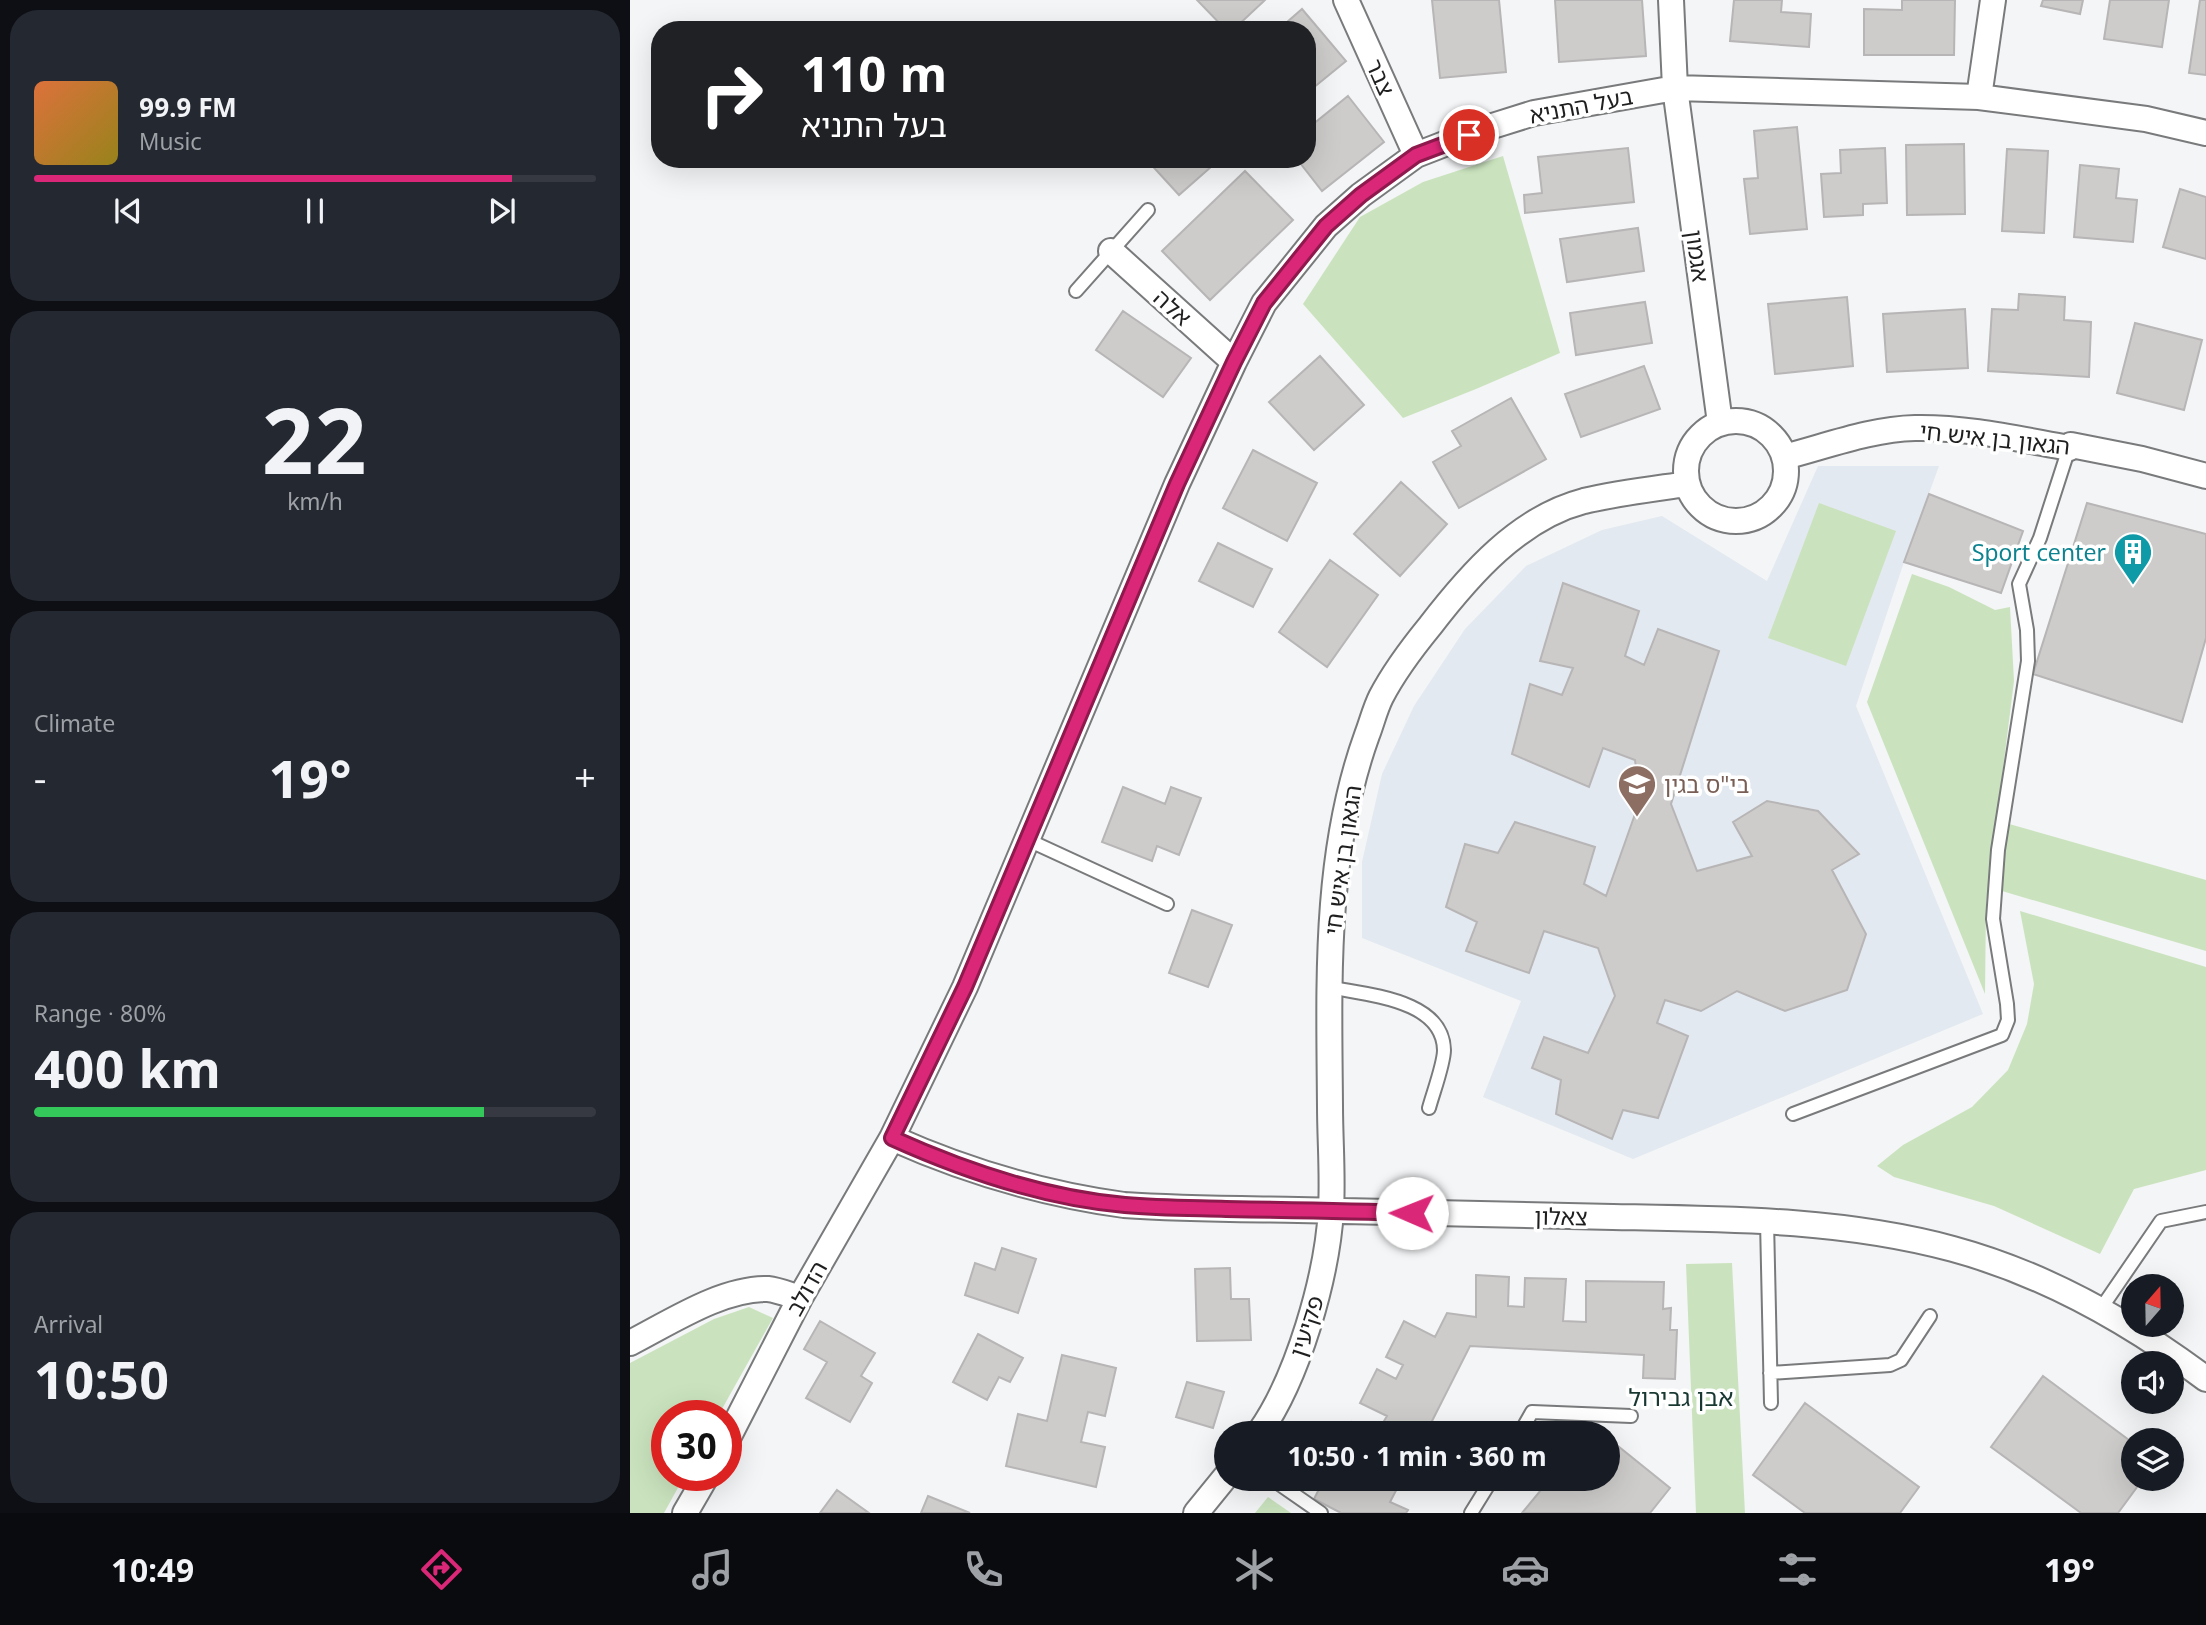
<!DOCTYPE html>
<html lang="en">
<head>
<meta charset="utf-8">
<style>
	body { margin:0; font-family:Georgia,"Noto Sans Hebrew",serif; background:#242831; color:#f1f3f6; height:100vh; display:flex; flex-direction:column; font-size:26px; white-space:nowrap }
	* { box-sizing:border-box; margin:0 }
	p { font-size:23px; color:#9ea1a6 }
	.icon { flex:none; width:38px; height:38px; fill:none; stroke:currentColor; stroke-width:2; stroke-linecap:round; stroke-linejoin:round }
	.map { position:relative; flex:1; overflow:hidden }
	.drawer { display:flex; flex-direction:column; gap:10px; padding:10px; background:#0d0f14; width:630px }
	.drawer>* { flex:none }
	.guide { position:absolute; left:21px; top:21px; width:665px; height:147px; border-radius:28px; box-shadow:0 7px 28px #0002; background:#202124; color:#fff; overflow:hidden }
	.needle { width:46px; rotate:20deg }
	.buttons { position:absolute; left:1491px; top:1274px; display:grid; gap:14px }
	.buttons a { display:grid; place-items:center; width:63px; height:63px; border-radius:50%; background:#171b24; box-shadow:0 7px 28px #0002; font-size:35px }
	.speed { position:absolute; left:21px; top:1400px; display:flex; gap:14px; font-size:35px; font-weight:700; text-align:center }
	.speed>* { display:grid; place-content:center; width:91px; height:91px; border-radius:50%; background:#171b24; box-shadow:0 7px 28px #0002; line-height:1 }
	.speed .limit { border:10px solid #d22; background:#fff; color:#111 }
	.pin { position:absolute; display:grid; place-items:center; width:60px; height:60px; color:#fff; margin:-30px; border:4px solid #fff; border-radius:50%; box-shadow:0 2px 7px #0007 }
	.me { position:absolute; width:77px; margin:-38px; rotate:271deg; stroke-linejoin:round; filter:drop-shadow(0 0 5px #0008) }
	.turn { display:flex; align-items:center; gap:24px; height:147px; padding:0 35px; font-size:32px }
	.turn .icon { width:91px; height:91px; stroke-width:2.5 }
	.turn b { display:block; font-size:49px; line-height:60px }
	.big { font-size:52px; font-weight:700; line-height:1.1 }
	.drawer .card { flex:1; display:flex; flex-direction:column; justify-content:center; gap:10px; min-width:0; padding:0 24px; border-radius:28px; background:#242831 }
	.drawer .dial { align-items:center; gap:0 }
	.dial b { font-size:91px; line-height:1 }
	.song { display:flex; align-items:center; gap:21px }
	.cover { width:84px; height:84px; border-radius:10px; background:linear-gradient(135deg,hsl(20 70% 55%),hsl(50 70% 35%)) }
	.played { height:7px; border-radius:4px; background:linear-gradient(90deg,#db2777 85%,#363941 85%) }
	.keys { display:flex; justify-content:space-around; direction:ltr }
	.heat { display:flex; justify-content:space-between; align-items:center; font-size:38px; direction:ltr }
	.charge { height:10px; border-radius:5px; background:linear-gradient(90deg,#34c759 80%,#363941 0) }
	.trip { position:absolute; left:584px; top:1421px; width:406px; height:70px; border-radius:35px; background:#171b24; box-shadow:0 7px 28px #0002; font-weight:700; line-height:70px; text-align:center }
	.dock { display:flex; height:112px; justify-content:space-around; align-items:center; background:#090b0e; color:#9ea1a6 }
	.dock .icon { width:49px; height:49px }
	.dock .current { color:#db2777 }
	.dock b { font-size:32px; color:#f1f3f6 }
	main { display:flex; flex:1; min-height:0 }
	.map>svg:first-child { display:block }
</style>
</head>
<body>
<main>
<section class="drawer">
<div class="card">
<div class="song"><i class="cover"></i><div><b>99.9 FM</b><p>Music</p></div></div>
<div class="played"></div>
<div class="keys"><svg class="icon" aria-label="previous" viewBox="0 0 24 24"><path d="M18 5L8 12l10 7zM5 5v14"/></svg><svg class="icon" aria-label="pause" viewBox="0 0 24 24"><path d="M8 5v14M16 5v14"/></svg><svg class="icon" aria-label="next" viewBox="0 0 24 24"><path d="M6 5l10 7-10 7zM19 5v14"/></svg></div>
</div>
<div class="card dial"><b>22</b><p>km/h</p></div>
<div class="card"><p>Climate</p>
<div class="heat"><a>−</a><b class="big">19°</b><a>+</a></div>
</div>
<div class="card"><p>Range · 80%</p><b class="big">400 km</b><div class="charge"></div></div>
<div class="card"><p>Arrival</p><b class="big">10:50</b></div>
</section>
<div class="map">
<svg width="1576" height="1513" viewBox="0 0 1576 1513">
	<rect width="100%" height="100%" fill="#f4f5f6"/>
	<path fill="#e3e9f0" d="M1188,466H1309L1274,562L1226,706L1353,1014L1003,1159L853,1097L891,1001L732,938V862L752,774L784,706L835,629L896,566L972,530L1032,516L1137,581Z"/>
	<path fill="#cae3be" d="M873,156L930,353L846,389L773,418L673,304L730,217L793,182Z
		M1189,503L1266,531L1216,666L1138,638Z
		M1282,574L1319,587L1365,610L1380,607L1384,681L1356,904L1355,994L1237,702Z
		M1372,822L1576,880V951L1372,891Z
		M1390,911L1576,967V1170L1504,1189L1470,1254L1364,1206L1264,1177L1247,1166L1273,1145L1342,1107L1378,1070L1397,1024L1404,984Z
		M1102,1263L1115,1513H1066L1056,1264Z
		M119,1307L143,1318L88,1416H37V1475H55L34,1513H0V1363L84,1319Z
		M638,1497L661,1513H625Z"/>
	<path fill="#cdcccb" stroke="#b7b5b5" stroke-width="2" d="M567,0H635L603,30H596Z
		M802,0H869L876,72L810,78Z
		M925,0H1012L1016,56L929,62Z
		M1104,0H1152L1151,12L1181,14L1179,47L1100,41Z
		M1272,0H1325L1324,55H1234V9L1272,10Z
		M1413,0H1453L1450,14L1411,6Z
		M1480,0H1539L1532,47L1474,39Z
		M1570,0H1576V75L1559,73Z
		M672,9L716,61L677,93V30H648Z
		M718,96L754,142L692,191L667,159H677V129Z
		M1167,127L1177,229L1120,234L1114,179L1128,178L1124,131Z
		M1334,144L1335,214L1277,215L1276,145Z
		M998,148L1004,202L895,213L894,195L912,193L908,157Z
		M1255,148L1257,203L1233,204V215L1194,217L1191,174L1211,173L1210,150Z
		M1377,149L1418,151L1414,233L1372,231Z
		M516,159H590L549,195Z
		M1450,165L1489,169L1486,198L1507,200L1503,242L1444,237Z
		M615,171L663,220L580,300L532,251Z
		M1550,189L1576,197V259L1533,247Z
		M1008,228L1014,271L937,282L930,239Z
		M1389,294L1435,297L1434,320L1461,322L1459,377L1358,371L1362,309L1388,310Z
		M1217,297L1223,366L1145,374L1138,304Z
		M1015,302L1022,343L946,355L940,313Z
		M1335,309L1338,368L1257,372L1253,314Z
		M493,311L561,358L533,397L466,350Z
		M1505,323L1572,340L1554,410L1487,393Z
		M690,356L734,405L684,450L639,402Z
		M1014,366L1030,409L951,437L935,394Z
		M881,398L916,459L829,508L803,462L831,446L822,431Z
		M623,450L687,483L657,541L593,508Z
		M771,482L817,524L770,576L724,534Z
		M1299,494L1393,531L1371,593L1274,562Z
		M1457,503L1576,534V638L1552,722L1403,674Z
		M588,543L642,569L623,607L569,581Z
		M700,560L748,595L697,667L649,632Z
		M933,583L1009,611L995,656L1014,665L1028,629L1089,651L1041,804L1067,871L1122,856L1103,822L1137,801L1188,811L1229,854L1202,870L1236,934L1217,990L1155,1011L1107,991L1071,1011L1035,1000L1027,1023L1058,1036L1028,1118L993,1110L982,1139L926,1114L931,1080L902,1068L914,1037L958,1053L985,996L968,948L914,931L899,973L836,951L847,922L816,907L835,844L868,853L885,822L965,847L954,884L976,896L1010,800L1005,760L973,748L959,787L882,754L900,684L932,695L943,668L910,661Z
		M493,787L535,804L541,787L571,798L549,855L527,846L522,861L472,842Z
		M562,910L602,925L578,987L539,973Z
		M372,1248L406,1259L388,1313L335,1295L345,1263L365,1270Z
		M600,1268L601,1299H619L621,1340L567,1341L565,1269Z
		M846,1275L879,1277L878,1306L894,1307L895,1278L936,1279L933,1321L956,1322V1281L1034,1282L1033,1309L1041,1308L1040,1330H1047L1045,1379L1013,1378L1014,1355L840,1346L796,1433H747L757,1416L730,1403L747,1369L766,1379L773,1365L756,1357L774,1321L805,1337L817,1313L846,1317Z
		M190,1321L245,1353L231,1376L242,1383L220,1422L176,1398L197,1362L174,1349Z
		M348,1334L393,1358L380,1382L369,1377L357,1400L323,1382Z
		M432,1355L486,1368L475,1416L458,1412L451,1442L475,1447L466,1487L376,1466L388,1414L417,1421Z
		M1413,1376L1503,1443V1479H1513L1488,1513H1451L1361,1447Z
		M557,1382L594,1392L583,1428L546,1417Z
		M1175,1403L1289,1487L1270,1513H1175L1123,1475Z
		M722,1422L745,1433H717Z
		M963,1426L972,1433H957Z
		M978,1438L1040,1488L1020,1513H892L920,1479H978Z
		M694,1479H772L760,1502L778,1510L776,1513H711L684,1499Z
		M207,1490L239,1513H190Z
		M298,1496L340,1513H291Z"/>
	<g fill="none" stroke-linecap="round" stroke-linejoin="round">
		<g stroke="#797a7b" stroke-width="16">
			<path id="lane" d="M446,291L518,210
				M398,840L537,904
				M699,987C736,995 813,999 814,1050C814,1064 803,1093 799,1108
				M1163,1114L1372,1035L1378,1020L1377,1004L1363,919L1368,850L1398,661L1397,630L1389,584L1410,538L1439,448
				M1137,1221L1141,1403
				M1470,1310L1531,1221L1576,1212
				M1140,1373L1260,1365L1271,1360L1300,1316
				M890,1433L902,1412L1001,1416
				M642,1479L691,1513
				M841,1513L862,1479"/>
		</g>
		<g stroke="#797a7b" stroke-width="28">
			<path id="street" d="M716,0L786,155
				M1041,0L1045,88L1090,423
				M1349,97L1363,0
				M481,251L604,362
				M1056 471a50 50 0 1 1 100 0a50 50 0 1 1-100 0Z
				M1154,457C1197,446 1241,429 1285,428C1337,427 1388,439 1439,448L1441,445L1512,459L1576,476
				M262,1138C336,1171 413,1194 494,1205C552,1209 610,1209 668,1210C773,1213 878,1215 983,1217C1097,1219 1212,1219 1323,1249C1415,1274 1500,1322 1576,1379
				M0,1343C41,1322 92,1288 138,1289C148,1290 160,1295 170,1298
				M629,1433C668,1378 697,1277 701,1210C703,1175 700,1140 700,1106C699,981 694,854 737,735C742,722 745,709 751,697C764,672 782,648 800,626C840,574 889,518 954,501C988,493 1023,489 1057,484
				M96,1442L170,1298L262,1138L335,987L547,484L604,362L634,303L696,226L731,195L786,155L853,129L904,113L1045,88L1349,97L1516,119L1576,133
				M55,1513L77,1475
				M566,1513L597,1475"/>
		</g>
		<use href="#lane" stroke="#fff" stroke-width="12"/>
		<use href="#street" stroke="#fff" stroke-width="24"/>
	</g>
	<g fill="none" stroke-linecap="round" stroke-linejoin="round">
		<g stroke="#8e194d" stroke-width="18">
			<path id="route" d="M782,1213C720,1211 658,1210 596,1209C563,1208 529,1208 495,1205C415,1198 335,1171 262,1138L335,987L547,484L604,362L634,303L696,226L731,195L786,155L839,135"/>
		</g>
		<use href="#route" stroke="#db2777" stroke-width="12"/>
	</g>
	<defs>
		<g id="building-pin" transform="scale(2.0125)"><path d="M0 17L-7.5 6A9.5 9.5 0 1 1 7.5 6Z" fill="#0f9aa8" stroke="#fff"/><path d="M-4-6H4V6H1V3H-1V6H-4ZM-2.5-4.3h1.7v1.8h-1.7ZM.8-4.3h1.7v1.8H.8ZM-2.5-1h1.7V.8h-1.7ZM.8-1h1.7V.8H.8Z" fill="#fff"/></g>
		<g id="school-pin" transform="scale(2.0125)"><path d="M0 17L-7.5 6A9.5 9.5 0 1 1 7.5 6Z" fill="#8d6e63" stroke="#fff"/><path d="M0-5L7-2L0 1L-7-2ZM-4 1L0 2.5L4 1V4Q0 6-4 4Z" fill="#fff"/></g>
	</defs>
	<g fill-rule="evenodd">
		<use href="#building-pin" x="1503" y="552"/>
		<use href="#school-pin" x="1007" y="784"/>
	</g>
	<g text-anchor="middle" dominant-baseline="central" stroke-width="7" stroke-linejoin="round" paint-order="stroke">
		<g font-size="23" fill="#1f1f20" stroke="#fff">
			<text transform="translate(751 77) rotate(66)">צבר</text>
			<text transform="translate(951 105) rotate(-11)">בעל התניא</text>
			<text transform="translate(1068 256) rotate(82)">אגמון</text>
			<text transform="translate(543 307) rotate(42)">אלה</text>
			<text transform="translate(1365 438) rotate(6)">הגאון בן איש חי</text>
			<text transform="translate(712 860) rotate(-82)">הגאון בן איש חי</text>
			<text transform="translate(931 1216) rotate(1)">צאלון</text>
			<text transform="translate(176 1288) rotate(-61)">הדולב</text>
			<text transform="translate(676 1326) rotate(-72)">פקיעין</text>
		</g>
		<g font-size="23" fill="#0d838f" stroke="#fff" text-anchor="end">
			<text x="1476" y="552">Sport center</text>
		</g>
		<g font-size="23" fill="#785e54" stroke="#fff" text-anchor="start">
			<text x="1034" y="784">בי"ס בגין</text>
		</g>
		<g font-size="24" fill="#183831" stroke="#fff">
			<text x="1051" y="1396">אבן גבירול</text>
		</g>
	</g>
</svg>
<div class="buttons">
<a><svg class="needle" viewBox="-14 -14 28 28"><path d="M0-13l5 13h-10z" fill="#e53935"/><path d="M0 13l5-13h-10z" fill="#9ea1a6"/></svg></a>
<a><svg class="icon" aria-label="sound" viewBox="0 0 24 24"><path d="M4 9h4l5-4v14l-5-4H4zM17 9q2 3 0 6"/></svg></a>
<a><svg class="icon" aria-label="layers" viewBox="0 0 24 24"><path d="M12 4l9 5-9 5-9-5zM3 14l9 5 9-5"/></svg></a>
</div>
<div class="speed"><div class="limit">30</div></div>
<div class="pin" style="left:839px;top:135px;background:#d93025"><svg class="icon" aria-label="arrive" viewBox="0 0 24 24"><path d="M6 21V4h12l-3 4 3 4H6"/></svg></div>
<svg class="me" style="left:782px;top:1213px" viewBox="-20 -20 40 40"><circle r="19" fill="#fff"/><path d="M0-13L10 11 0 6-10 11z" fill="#db2777"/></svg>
<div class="trip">10:50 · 1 min · 360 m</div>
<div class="guide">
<div class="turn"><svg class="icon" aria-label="right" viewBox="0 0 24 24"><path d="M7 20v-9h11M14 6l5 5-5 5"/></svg><div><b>110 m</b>בעל התניא</div></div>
</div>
</div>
</main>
<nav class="dock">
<b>10:49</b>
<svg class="icon current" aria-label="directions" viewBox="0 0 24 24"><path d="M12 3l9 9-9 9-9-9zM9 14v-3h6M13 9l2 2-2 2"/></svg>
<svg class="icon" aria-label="music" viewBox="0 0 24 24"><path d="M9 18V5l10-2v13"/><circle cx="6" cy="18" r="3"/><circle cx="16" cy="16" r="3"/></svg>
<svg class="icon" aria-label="phone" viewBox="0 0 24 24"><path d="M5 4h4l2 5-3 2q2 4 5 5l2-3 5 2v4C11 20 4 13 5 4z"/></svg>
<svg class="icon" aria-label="climate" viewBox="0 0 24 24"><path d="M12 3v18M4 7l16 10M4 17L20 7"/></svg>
<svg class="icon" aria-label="car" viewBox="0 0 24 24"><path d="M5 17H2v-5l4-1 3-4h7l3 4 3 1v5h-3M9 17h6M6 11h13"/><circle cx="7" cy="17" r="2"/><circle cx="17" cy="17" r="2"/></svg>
<svg class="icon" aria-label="filters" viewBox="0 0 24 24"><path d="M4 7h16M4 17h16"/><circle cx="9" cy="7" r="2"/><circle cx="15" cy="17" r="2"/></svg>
<b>19°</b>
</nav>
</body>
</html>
